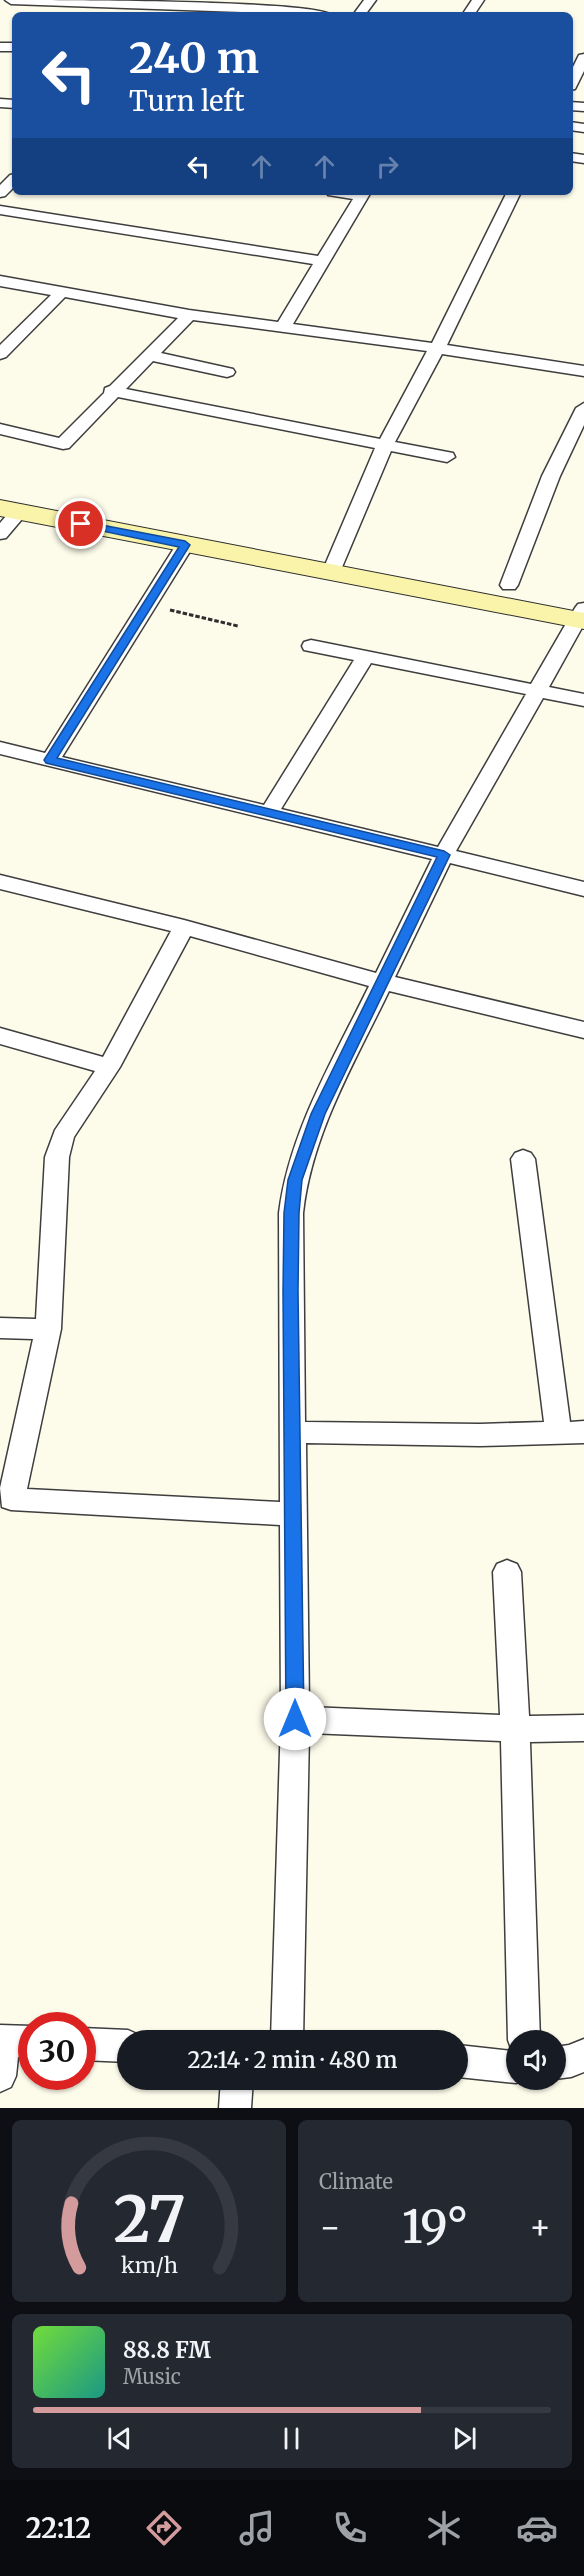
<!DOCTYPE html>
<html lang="en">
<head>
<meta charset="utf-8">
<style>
	body { margin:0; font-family:Merriweather,serif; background:#242831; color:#f1f3f6; height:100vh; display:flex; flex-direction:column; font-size:22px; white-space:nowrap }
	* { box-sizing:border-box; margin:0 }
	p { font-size:20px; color:#9ea1a6 }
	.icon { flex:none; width:33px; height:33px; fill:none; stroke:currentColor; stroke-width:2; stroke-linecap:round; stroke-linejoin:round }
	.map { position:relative; height:2108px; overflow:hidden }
	.details { display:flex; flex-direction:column; gap:12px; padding:12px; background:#0d0f14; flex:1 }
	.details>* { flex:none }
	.guide { position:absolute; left:12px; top:12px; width:561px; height:183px; border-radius:9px; box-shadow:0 2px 4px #0004; background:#1a4fa0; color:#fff; overflow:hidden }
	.controls { position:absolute; left:506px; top:2030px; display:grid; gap:12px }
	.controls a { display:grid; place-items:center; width:60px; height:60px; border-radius:50%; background:#171b24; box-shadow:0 2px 4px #0004; font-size:30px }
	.speed { position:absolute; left:18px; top:2012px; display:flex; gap:12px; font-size:30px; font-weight:700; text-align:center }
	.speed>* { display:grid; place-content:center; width:78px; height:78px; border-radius:50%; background:#171b24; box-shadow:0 2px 4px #0004; line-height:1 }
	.speed .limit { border:9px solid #d22; background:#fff; color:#111 }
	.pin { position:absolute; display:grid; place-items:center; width:51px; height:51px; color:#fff; margin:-26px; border:3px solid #fff; border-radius:50%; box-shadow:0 2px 6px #0007 }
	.me { position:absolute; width:66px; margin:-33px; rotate:0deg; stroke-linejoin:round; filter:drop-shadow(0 0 4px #0008) }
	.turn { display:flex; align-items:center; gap:21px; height:126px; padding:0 18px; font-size:27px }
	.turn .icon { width:78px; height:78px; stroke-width:2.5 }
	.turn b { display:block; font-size:42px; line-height:51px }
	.lanes { display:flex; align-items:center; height:57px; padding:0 18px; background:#0003; justify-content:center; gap:30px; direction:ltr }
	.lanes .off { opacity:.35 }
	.big { font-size:45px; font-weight:600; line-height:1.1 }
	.details .tile { flex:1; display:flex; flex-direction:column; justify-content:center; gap:9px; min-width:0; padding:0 21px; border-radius:9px; background:#242831 }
	.details .dial { align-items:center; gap:0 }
	.dial svg { height:156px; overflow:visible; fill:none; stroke:#363941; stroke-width:7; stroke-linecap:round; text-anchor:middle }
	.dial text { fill:#f1f3f6; stroke:none }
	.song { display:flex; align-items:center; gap:18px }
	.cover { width:72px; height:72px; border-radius:9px; background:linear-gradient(135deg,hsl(100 70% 55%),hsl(170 70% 35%)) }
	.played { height:6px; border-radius:3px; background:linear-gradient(90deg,#d39b9c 75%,#363941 75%) }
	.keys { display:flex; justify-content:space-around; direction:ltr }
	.heat { display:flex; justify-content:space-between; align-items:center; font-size:33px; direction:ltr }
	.details .tiles { flex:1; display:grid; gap:12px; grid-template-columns:1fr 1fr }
	.tile:last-child { grid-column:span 2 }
	.trip { position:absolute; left:117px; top:2030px; width:351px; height:60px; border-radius:30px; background:#171b24; box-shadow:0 2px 4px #0004; font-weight:600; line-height:60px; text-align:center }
	.menu { display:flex; height:96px; justify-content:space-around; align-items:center; background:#090b0e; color:#9ea1a6 }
	.menu .icon { width:42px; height:42px }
	.menu .selected { color:#d39b9c }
	.menu b { font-size:27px; color:#f1f3f6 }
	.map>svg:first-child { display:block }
</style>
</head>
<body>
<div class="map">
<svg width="584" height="2108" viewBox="0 0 584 2108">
	<rect width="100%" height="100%" fill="#fdfbea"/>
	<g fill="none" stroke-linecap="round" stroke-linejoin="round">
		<g stroke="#3e3e3e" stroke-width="3">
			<path id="street" d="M5,0C48,0 313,0 332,15L11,4Z
				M364,0H376L365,15H353Z
				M472,0H484L474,15H462Z
				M0,43H15V51H0Z
				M584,54V71L575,89L570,90V73L579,55Z
				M0,99L15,100V108L0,107Z
				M570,102L584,103V111L570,110Z
				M570,122L584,124V132L570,130Z
				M570,153L584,155V163L570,161Z
				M15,174V186L5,196L0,197V185L10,175Z
				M326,192H371L293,324L432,343L507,192H521L447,345L584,366V376L442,354L395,442L453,453L455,457L447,462L391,451L340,572L337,576H325L322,572L375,448L118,397L69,448L63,449L0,434V424L59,438L104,393L105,388L110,386L178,318L65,297L6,357L0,359V345L51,295L0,286V276L189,310L278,322L313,264L0,214V206L318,256L353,199L328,195ZM193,320L427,351L380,439L126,389L153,361L227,377L233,375L235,372L233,369L161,353Z
				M584,403V425L560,476L518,585L515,589H503L500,585L542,476L576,408Z
				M19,507L25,508L28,512L6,538L0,539V523L13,508Z
				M185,540L191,541L194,545L62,757L264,805L354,660L304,650L302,646L304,642L311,640L531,684L575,608L578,604L584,603V624L549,687L584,694V706L543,698L456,851L584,882V896L450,863L395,977L584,1022V1038L389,991C355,1062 312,1133 303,1213L305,1422L480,1424L544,1422L511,1159L515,1153L523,1150L531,1153L535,1159L570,1422L584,1421V1443L480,1446L306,1443L309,1707L500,1715L493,1572L497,1564L507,1560L517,1564L521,1572L529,1716L584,1715V1741L530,1742L540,2040H516V2079H526L516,2083L458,2077V2045L512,2051L508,2040L501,1741L309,1733L303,2040H271L281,1719L280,1525L11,1510L2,1507L0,1488L33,1339L0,1338V1318L36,1319L45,1157L55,1130L95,1071L0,1044V1028L103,1057L171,931L0,889V875L184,920L376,973L432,859L0,754V742L45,753L176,545L179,541ZM371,663L526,694L438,847L281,809ZM190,936L369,986C334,1058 289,1132 279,1213L280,1502L27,1489L61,1329L69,1157L74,1137L120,1067Z
				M0,2025L32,2026V2058L18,2057L16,2076L11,2087L0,2092Z
				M82,2028L128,2030L139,2035L141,2040H128V2062L82,2060Z
				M584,2039V2072L571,2077L555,2079V2047L569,2045Z
				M221,2079H253L251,2108H219Z"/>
		</g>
		<g stroke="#2d2d2d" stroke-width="2">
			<path id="secondary" d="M0,500L584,613V629L0,516Z"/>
		</g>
		<path stroke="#2d2d2d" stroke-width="3" stroke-dasharray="4.5 2" stroke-linecap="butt" d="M170,610L238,626"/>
		<use href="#street" fill="#fff" fill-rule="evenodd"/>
		<use href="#secondary" fill="#f9f4aa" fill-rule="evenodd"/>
	</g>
	<path fill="#1a73e8" stroke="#114b97" stroke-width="1.5" d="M81,521L185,541L190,545L57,758L444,851L450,855L325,1114L302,1180L299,1213L298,1291L304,1719L301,1724L295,1727L289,1724L286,1719L283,1291L284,1213L288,1180L311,1114L437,857L46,763L44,760L179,547L78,526V522Z"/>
</svg>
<div class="controls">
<a><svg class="icon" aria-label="sound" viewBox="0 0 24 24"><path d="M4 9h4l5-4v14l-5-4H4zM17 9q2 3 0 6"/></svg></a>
</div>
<div class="speed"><div class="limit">30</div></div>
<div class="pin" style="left:81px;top:524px;background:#d93025"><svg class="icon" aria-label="arrive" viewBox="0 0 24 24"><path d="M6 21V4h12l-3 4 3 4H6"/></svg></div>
<svg class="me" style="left:295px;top:1719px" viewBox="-20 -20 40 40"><circle r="19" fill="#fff"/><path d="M0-13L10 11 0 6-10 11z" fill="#1a73e8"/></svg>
<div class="trip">22:14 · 2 min · 480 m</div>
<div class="guide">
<div class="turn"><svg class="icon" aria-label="left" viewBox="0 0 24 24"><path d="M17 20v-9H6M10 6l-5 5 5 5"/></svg><div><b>240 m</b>Turn left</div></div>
<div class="lanes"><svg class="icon" aria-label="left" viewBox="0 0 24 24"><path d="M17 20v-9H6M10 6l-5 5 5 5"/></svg><svg class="icon off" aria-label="ahead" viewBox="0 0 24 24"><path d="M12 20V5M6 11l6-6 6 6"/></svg><svg class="icon off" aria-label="ahead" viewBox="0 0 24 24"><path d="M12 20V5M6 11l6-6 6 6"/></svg><svg class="icon off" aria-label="right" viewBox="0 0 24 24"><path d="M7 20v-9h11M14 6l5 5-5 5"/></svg></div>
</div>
</div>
<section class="details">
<div class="tiles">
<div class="tile dial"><svg viewBox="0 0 100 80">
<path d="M14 69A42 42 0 1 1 86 69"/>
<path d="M14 69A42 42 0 0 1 10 36" stroke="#d39b9c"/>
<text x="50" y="56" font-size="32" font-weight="700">27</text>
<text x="50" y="72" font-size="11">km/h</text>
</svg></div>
<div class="tile"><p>Climate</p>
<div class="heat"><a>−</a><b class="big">19°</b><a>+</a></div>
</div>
<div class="tile">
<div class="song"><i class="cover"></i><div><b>88.8 FM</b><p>Music</p></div></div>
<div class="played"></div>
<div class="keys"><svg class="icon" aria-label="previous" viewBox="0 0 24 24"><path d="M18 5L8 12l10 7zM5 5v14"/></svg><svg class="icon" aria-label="pause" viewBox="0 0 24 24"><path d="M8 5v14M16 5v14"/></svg><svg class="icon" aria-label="next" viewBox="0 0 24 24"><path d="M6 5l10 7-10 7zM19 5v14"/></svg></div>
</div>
</div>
</section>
<nav class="menu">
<b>22:12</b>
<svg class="icon selected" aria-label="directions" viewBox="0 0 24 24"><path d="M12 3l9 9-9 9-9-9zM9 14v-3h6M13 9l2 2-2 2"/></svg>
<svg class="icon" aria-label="music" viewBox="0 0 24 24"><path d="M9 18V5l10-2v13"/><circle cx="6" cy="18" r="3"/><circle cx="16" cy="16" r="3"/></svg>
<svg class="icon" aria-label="phone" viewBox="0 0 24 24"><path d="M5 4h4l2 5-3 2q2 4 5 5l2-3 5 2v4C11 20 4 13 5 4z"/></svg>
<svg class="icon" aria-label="climate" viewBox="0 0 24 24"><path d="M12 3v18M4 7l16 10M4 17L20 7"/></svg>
<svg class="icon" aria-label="car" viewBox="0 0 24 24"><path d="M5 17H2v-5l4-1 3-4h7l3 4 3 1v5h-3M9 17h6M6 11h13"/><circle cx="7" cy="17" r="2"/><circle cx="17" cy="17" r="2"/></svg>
</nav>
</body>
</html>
